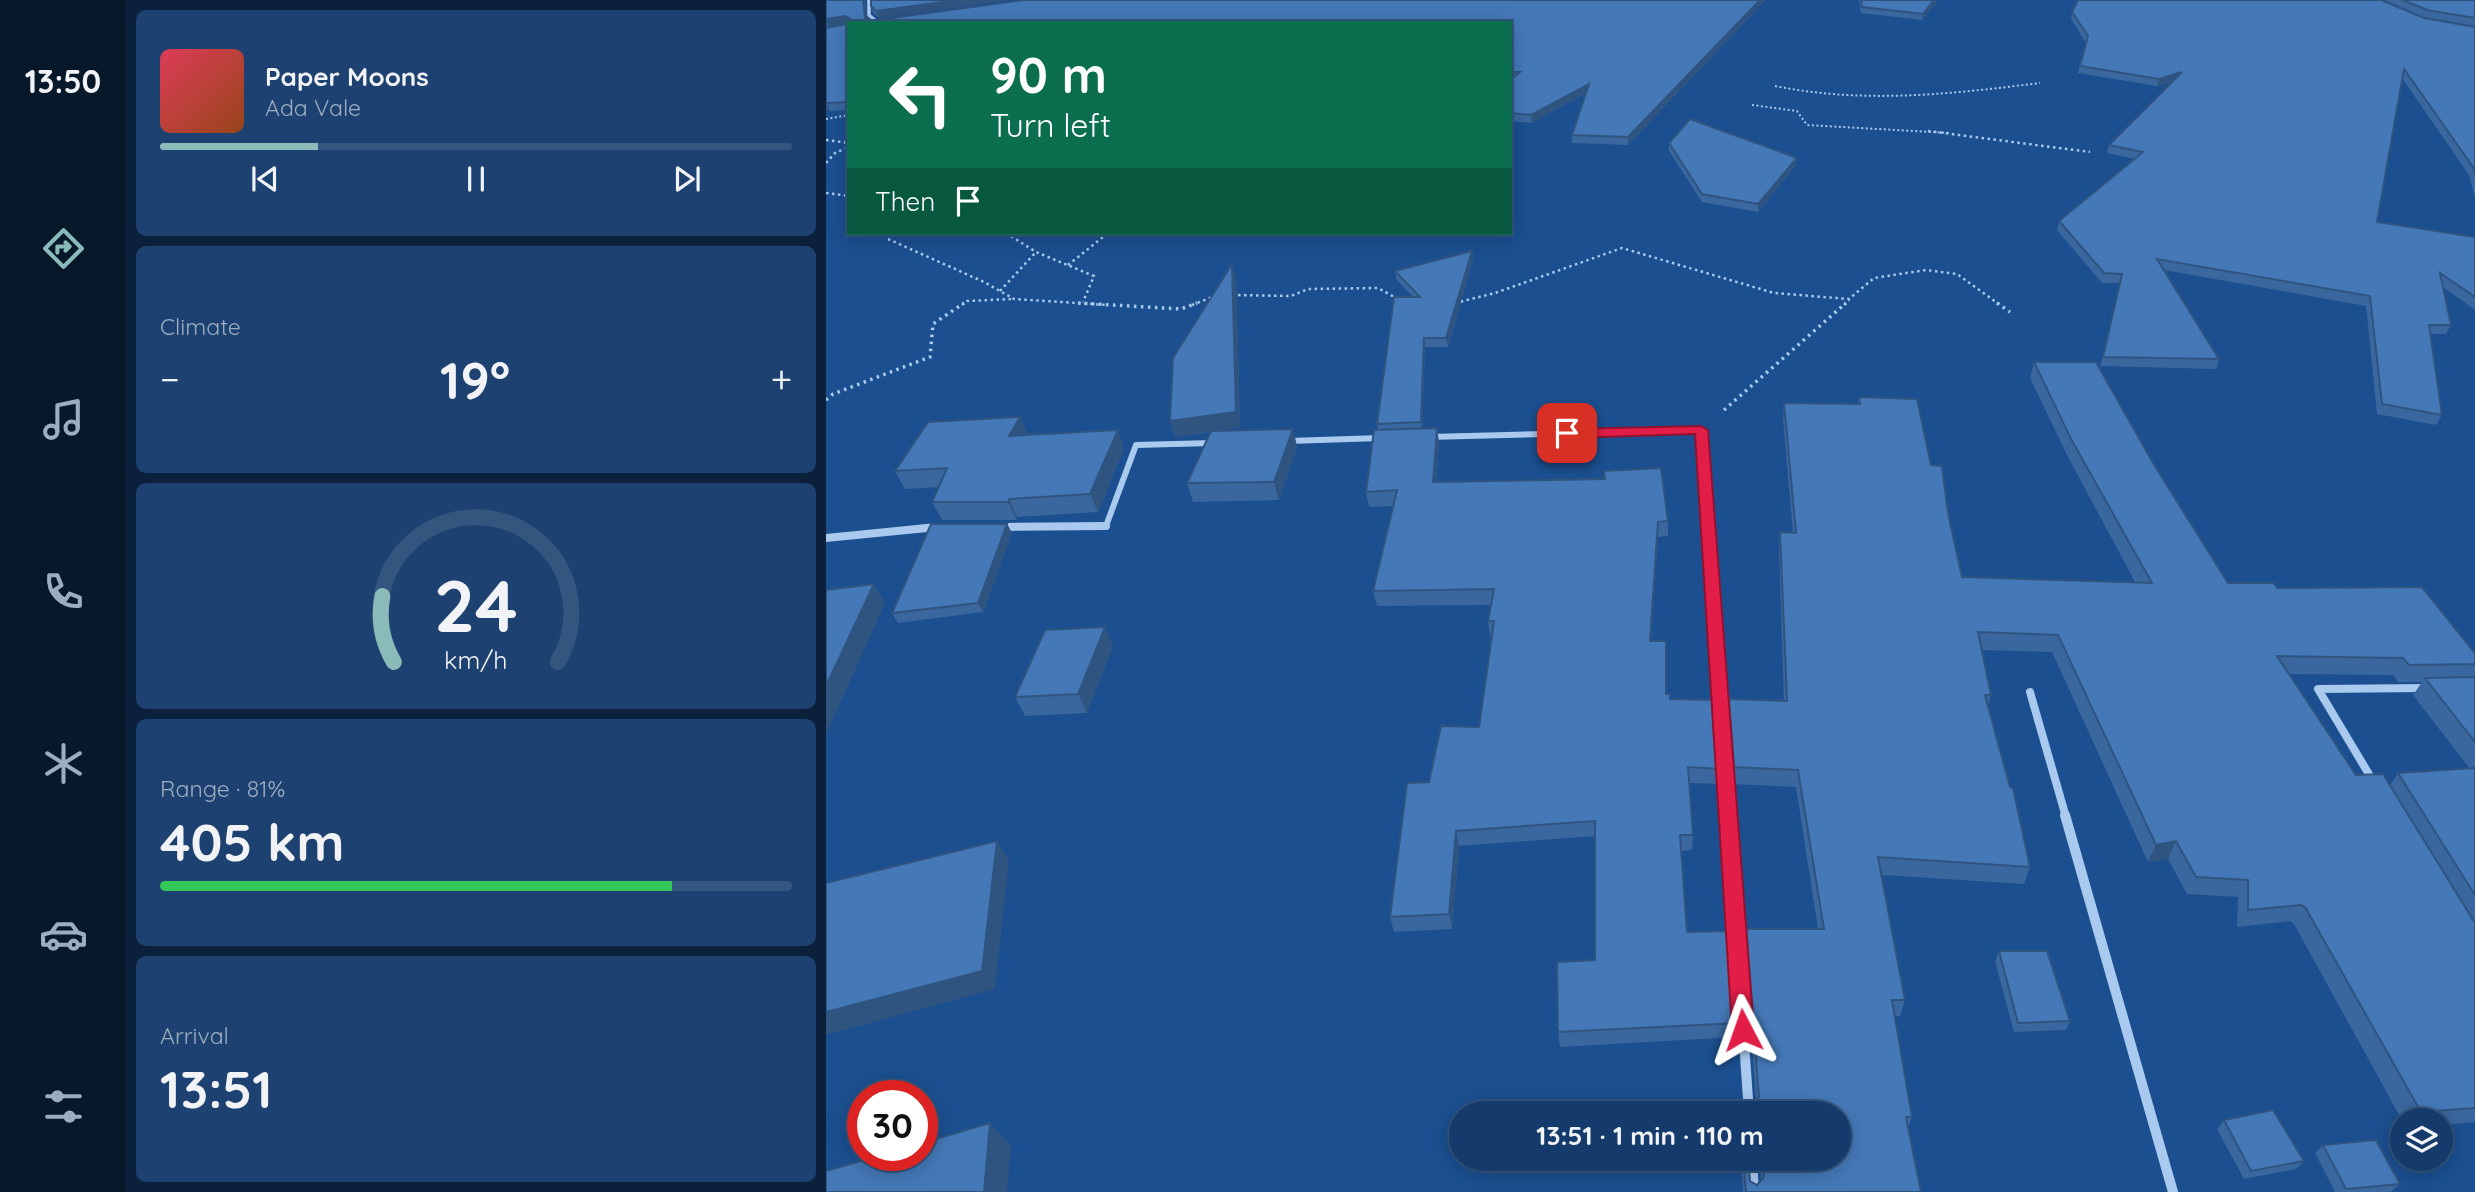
<!DOCTYPE html>
<html lang="en">
<head>
<meta charset="utf-8">
<style>
	body { margin:0; font-family:Quicksand,sans-serif; background:#1d4271; color:#f1f3f6; height:100vh; display:flex; flex-direction:column; font-size:26px; white-space:nowrap }
	* { box-sizing:border-box; margin:0 }
	p { font-size:23px; color:#9dadc1 }
	.icon { flex:none; width:38px; height:38px; fill:none; stroke:currentColor; stroke-width:2; stroke-linecap:round; stroke-linejoin:round }
	.map { position:relative; flex:1; overflow:hidden }
	.sheet { display:flex; flex-direction:column; gap:10px; padding:10px; background:#0b203b; width:700px }
	.sheet>* { flex:none }
	.guide { position:absolute; left:21px; top:21px; width:665px; height:214px; border-radius:0px; box-shadow:0 4px 18px #0003,0 0 0 2px #33557e; background:#0b6e4f; color:#fff; overflow:hidden }
	.tools { position:absolute; left:1564px; top:1108px; display:grid; gap:14px }
	.tools a { display:grid; place-items:center; width:63px; height:63px; border-radius:50%; background:#143b6b; box-shadow:0 4px 18px #0003,0 0 0 2px #33557e; font-size:35px }
	.speed { position:absolute; left:21px; top:1080px; display:flex; gap:14px; font-size:35px; font-weight:700; text-align:center }
	.speed>* { display:grid; place-content:center; width:91px; height:91px; border-radius:50%; background:#143b6b; box-shadow:0 4px 18px #0003,0 0 0 2px #33557e; line-height:1 }
	.speed .limit { border:10px solid #d22; background:#fff; color:#111 }
	.pin { position:absolute; display:grid; place-items:center; width:60px; height:60px; color:#fff; margin:-30px; border-radius:14px; box-shadow:0 4px 10px #0006 }
	.me { position:absolute; width:77px; margin:-38px; rotate:356deg; stroke-linejoin:round; filter:drop-shadow(0 0 5px #0008) }
	.turn { display:flex; align-items:center; gap:24px; height:147px; padding:0 28px; font-size:32px }
	.turn .icon { width:91px; height:91px; stroke-width:2.5 }
	.turn b { display:block; font-size:49px; line-height:60px }
	.then { display:flex; align-items:center; height:66px; padding:0 28px; background:#0003; gap:14px; font-size:26px }
	.big { font-size:52px; font-weight:800; line-height:1.1 }
	.sheet .tile { flex:1; display:flex; flex-direction:column; justify-content:center; gap:10px; min-width:0; padding:0 24px; border-radius:10px; background:#1d4271 }
	.sheet .dial { align-items:center; gap:0 }
	.dial svg { height:182px; overflow:visible; fill:none; stroke:#33557e; stroke-width:7; stroke-linecap:round; text-anchor:middle }
	.dial text { fill:#f1f3f6; stroke:none }
	.song { display:flex; align-items:center; gap:21px }
	.cover { width:84px; height:84px; border-radius:10px; background:linear-gradient(135deg,hsl(350 70% 55%),hsl(20 70% 35%)) }
	.played { height:7px; border-radius:4px; background:linear-gradient(90deg,#8bbbb9 25%,#33557e 25%) }
	.keys { display:flex; justify-content:space-around; direction:ltr }
	.heat { display:flex; justify-content:space-between; align-items:center; font-size:38px; direction:ltr }
	.charge { height:10px; border-radius:5px; background:linear-gradient(90deg,#34c759 81%,#33557e 0) }
	.trip { position:absolute; left:623px; top:1101px; width:402px; height:70px; border-radius:35px; background:#143b6b; box-shadow:0 4px 18px #0003,0 0 0 2px #33557e; font-weight:800; line-height:70px; text-align:center }
	main { display:flex; flex:1; min-height:0 }
	.dock { display:flex; flex-direction:column; width:126px; justify-content:space-around; align-items:center; background:#08182b; color:#9dadc1 }
	.dock .icon { width:49px; height:49px }
	.dock .selected { color:#8bbbb9 }
	.dock b { font-size:32px; color:#f1f3f6 }
	.map>svg:first-child { display:block }
</style>
</head>
<body>
<main>
<nav class="dock">
<b>13:50</b>
<svg class="icon selected" aria-label="directions" viewBox="0 0 24 24"><path d="M12 3l9 9-9 9-9-9zM9 14v-3h6M13 9l2 2-2 2"/></svg>
<svg class="icon" aria-label="music" viewBox="0 0 24 24"><path d="M9 18V5l10-2v13"/><circle cx="6" cy="18" r="3"/><circle cx="16" cy="16" r="3"/></svg>
<svg class="icon" aria-label="phone" viewBox="0 0 24 24"><path d="M5 4h4l2 5-3 2q2 4 5 5l2-3 5 2v4C11 20 4 13 5 4z"/></svg>
<svg class="icon" aria-label="climate" viewBox="0 0 24 24"><path d="M12 3v18M4 7l16 10M4 17L20 7"/></svg>
<svg class="icon" aria-label="car" viewBox="0 0 24 24"><path d="M5 17H2v-5l4-1 3-4h7l3 4 3 1v5h-3M9 17h6M6 11h13"/><circle cx="7" cy="17" r="2"/><circle cx="17" cy="17" r="2"/></svg>
<svg class="icon" aria-label="filters" viewBox="0 0 24 24"><path d="M4 7h16M4 17h16"/><circle cx="9" cy="7" r="2"/><circle cx="15" cy="17" r="2"/></svg>
</nav>
<section class="sheet">
<div class="tile">
<div class="song"><i class="cover"></i><div><b>Paper Moons</b><p>Ada Vale</p></div></div>
<div class="played"></div>
<div class="keys"><svg class="icon" aria-label="previous" viewBox="0 0 24 24"><path d="M18 5L8 12l10 7zM5 5v14"/></svg><svg class="icon" aria-label="pause" viewBox="0 0 24 24"><path d="M8 5v14M16 5v14"/></svg><svg class="icon" aria-label="next" viewBox="0 0 24 24"><path d="M6 5l10 7-10 7zM19 5v14"/></svg></div>
</div>
<div class="tile"><p>Climate</p>
<div class="heat"><a>−</a><b class="big">19°</b><a>+</a></div>
</div>
<div class="tile dial"><svg viewBox="0 0 100 80">
<path d="M14 69A42 42 0 1 1 86 69"/>
<path d="M14 69A42 42 0 0 1 9 40" stroke="#8bbbb9"/>
<text x="50" y="56" font-size="32" font-weight="700">24</text>
<text x="50" y="72" font-size="11">km/h</text>
</svg></div>
<div class="tile"><p>Range · 81%</p><b class="big">405 km</b><div class="charge"></div></div>
<div class="tile"><p>Arrival</p><b class="big">13:51</b></div>
</section>
<div class="map">
<svg width="1649" height="1192" viewBox="0 0 1649 1192">
	<rect width="100%" height="100%" fill="#1b4f8f"/>
	<g fill="none" stroke-linecap="round" stroke-linejoin="round">
		<path stroke="#a9c9ee" stroke-width="2" stroke-dasharray="2 2.5" stroke-linecap="butt" d="M949,86C1038,104 1125,94 1214,83
			M926,105L971,111L981,125L1123,133
			M0,119L23,115"/>
		<path stroke="#a9c9ee" stroke-width="2.5" stroke-dasharray="2.5 3.5" stroke-linecap="butt" d="M1102,131L1264,152
			M0,140L23,143
			M0,163L10,152L23,148
			M0,193L23,196
			M180,233L210,252L268,276L257,302
			M62,239L158,282L188,299L282,305
			M242,265L282,233
			M174,291L210,252
			M406,295L465,296L482,289L552,288L572,299
			M629,303L669,293L796,248L948,293L1023,299L1048,278L1100,270L1131,274L1174,305
			M136,305L141,301L187,299
			M366,305L391,295
			M1018,305L1023,300"/>
		<path stroke="#a9c9ee" stroke-width="3.5" stroke-dasharray="2.5 4.5" stroke-linecap="butt" d="M252,303L355,309L371,303
			M1171,303L1184,312
			M0,400L7,394L104,357L107,324L138,303
			M898,410L1020,303"/>
		<path stroke="#a9c9ee" stroke-width="3.5" d="M43,0V15L51,22"/>
		<path stroke="#a9c9ee" stroke-width="6" d="M602,437L875,430L882,527
			M462,441L555,438
			M106,527H111
			M175,527L280,526L310,445L387,443"/>
		<path stroke="#a9c9ee" stroke-width="8" d="M882,526L902,817
			M175,527L280,526
			M0,538L111,527
			M1204,692L1240,817
			M1547,781L1492,689L1600,688"/>
		<path stroke="#a9c9ee" stroke-width="10" d="M902,815L923,1113
			M1239,815L1347,1192
			M926,1158L928,1192"/>
	</g>
	<path fill="#3a679d" fill-rule="evenodd" d="M39,0L41,19L44,21L940,0L802,145L746,143V135L760,93L706,123L684,121V80L686,79H684V23H23V110L0,111V28L21,24L22,23L0,27Z
		M183,0L53,18L47,13L45,6Z
		M1033,0H1112L1096,20L1035,13Z
		M1559,0H1649V26L1598,17Z
		M1246,12L1598,18L1649,27V198L1643,175L1576,78L1551,222L1649,237V310L1617,287L1625,325L1620,334H1604L1616,415L1610,425L1551,414L1540,306L1338,270L1393,359L1390,369L1274,366L1294,283H1276L1231,230L1233,221L1309,159L1281,153L1283,145L1346,82L1331,86L1252,73L1260,43L1245,19Z
		M843,143L970,165L932,212L876,202L843,151Z
		M646,251L647,259L622,347H599L596,429L611,428L613,443L610,482L842,521V536L832,537L825,641L840,694L894,769L893,784L863,783L867,835L866,850L855,851L861,932L912,1023L910,1037L734,1047L732,1032L769,960V836L633,846L626,929L568,932L564,917L603,782L653,727L666,636H664L662,621L665,605L551,606L547,591L567,506L543,507L540,492L552,430L551,424L587,297L570,279L569,271Z
		M410,278L414,427L393,430L471,446L453,500L367,502L361,483L384,432L349,437L344,421Z
		M1208,362L1327,463L1402,583L1451,588L1649,653V1122L1615,1125V1120H1577V1122L1468,924L1464,921L1411,927L1412,897L1361,894L1342,859L1322,862L1226,652L1156,650L1165,695L1162,706L1204,867L1198,884L1056,875L1079,1000L1074,1016H1069L1086,1117L1082,1128L1095,1192H917L914,1158H922L924,1181L931,1185L935,1181L933,1158H1013V1113H917L919,1101L926,1105L930,1101L919,946L920,929H992L970,787L906,784L902,716L903,699L958,701L953,549L954,532L967,533L957,419L958,403L1032,404L1033,397L1105,465L1122,513L1136,577L1309,582L1241,455L1204,378ZM1463,674L1567,675L1572,682H1596L1587,695L1644,769L1572,773L1564,785L1530,775Z
		M202,435L298,448L272,512L191,517V520H116L106,502L113,487L79,489L69,471Z
		M181,524L186,533L157,612L72,623L66,613Z
		M287,646L261,713L199,716L189,697Z
		M1173,951L1244,1021L1240,1030L1188,1032L1169,961Z
		M1398,1120L1478,1161L1470,1169L1418,1179L1391,1129Z
		M1497,1145L1574,1184L1565,1192H1509L1489,1153Z"/>
	<path fill="#305480" d="M37,0H39L42,23L39,18Z
		M132,0H183L53,18L50,11Z
		M934,0H940L802,145V137Z
		M1108,0H1112L1096,20L1097,14Z
		M20,16L23,23L0,27V19Z
		M1356,72L1354,79L1331,86L1333,79Z
		M763,84V91L706,123L705,115Z
		M0,103H1L4,111H0Z
		M971,158L970,165L932,212V204Z
		M646,251L647,259L622,347L620,338Z
		M406,264L410,278L414,427L349,437L344,421Z
		M598,338L599,347L596,432L595,422Z
		M194,417L202,435L183,436Z
		M611,428L613,443L609,496L607,482Z
		M467,429L471,446L453,500L448,482Z
		M292,430L298,448L272,512L264,494Z
		M183,499L191,517V520L182,502Z
		M832,522V537L824,656V641Z
		M181,524L186,533L157,612L152,603Z
		M48,584L59,603L0,735V686Z
		M279,627L287,646L261,713L252,694Z
		M630,831L633,846L626,929L623,914Z
		M171,841L183,860L169,989L0,1035V1012Z
		M1350,841L1342,859L1322,862L1330,845Z
		M164,1123L185,1146L181,1192H158Z"/>
	<path fill="#4478b7" stroke="#305480" stroke-width="2" d="M0,0H37L39,18L44,21L198,0H934L802,137L746,135L763,84L705,115L684,113V80L694,72H684V23H23V102L0,103V28L21,24L24,19L20,16L0,19Z
		M45,0H132L50,11L45,6Z
		M1035,0H1108L1097,14L1036,7Z
		M1252,0H1555L1598,18L1649,27V175L1647,167L1578,69L1551,222L1649,237V297L1614,273L1625,325H1603L1616,415L1556,404L1544,296L1331,259L1393,359L1277,357L1296,274L1278,273L1233,221L1317,152L1283,145L1356,72L1333,79L1254,66L1262,36L1246,12Z
		M1577,0H1649V18L1601,10Z
		M864,119L971,158L932,204L876,194L843,143Z
		M646,251L620,338H598L595,422L551,424L568,297H594L569,271Z
		M406,264L410,412L344,421L347,358Z
		M1208,362H1270L1327,463L1402,583H1448L1451,588L1596,587L1649,653V664L1583,665L1577,658L1451,656L1530,775L1557,774L1649,923V1108L1595,1112L1479,907L1475,905L1422,910V880L1370,877L1350,841L1330,845L1232,635L1152,632L1165,695H1159L1184,787L1187,788L1204,867L1052,857L1079,1000H1066L1086,1117H1080L1095,1192H920L917,1158H922L924,1181L931,1185L938,1177L936,1158H1013V1113H919V1101L926,1105L933,1097L920,929H998L972,770L908,767L903,699L961,701L954,532L970,533L958,403L1034,404L1033,397L1091,399L1105,465L1116,466L1122,513L1136,577L1326,583L1245,439Z
		M194,417L183,436L292,430L264,494L183,499L182,502H106L121,468L69,471L102,422Z
		M611,428L607,482L779,479L778,471L835,468L842,521L832,522L824,641H840V694H844V699L889,700L894,769L862,767L867,835H854L861,932L905,931L912,1023L732,1032L731,962L769,960V821L630,831L623,914L564,917L581,783L603,782L615,726L653,727L668,621H662L668,589L547,591L571,490L540,492L548,430Z
		M467,429L448,482L361,483L385,431Z
		M105,524H181L152,603L66,613Z
		M48,584L0,686V590Z
		M279,627L252,694L189,697L219,630Z
		M1649,677V742L1599,678Z
		M1649,768V895L1572,773Z
		M171,841L156,971L0,1012V883Z
		M1173,951H1221L1244,1021L1192,1023Z
		M1447,1110L1478,1161L1425,1171L1398,1120Z
		M164,1123L158,1192H0V1171L55,1155H96V1143Z
		M1550,1140L1574,1184L1520,1189L1497,1145Z"/>
	<path fill="#e11d48" stroke="#92132f" stroke-width="2" d="M875,426L882,430L928,1030L925,1038L917,1041L909,1038L906,1030L869,434L741,438L734,433L741,429Z"/>
</svg>
<div class="tools">
<a><svg class="icon" aria-label="layers" viewBox="0 0 24 24"><path d="M12 4l9 5-9 5-9-5zM3 14l9 5 9-5"/></svg></a>
</div>
<div class="speed"><div class="limit">30</div></div>
<div class="pin" style="left:741px;top:433px;background:#d93025"><svg class="icon" aria-label="arrive" viewBox="0 0 24 24"><path d="M6 21V4h12l-3 4 3 4H6"/></svg></div>
<svg class="me" style="left:917px;top:1030px" viewBox="-20 -20 40 40"><path d="M0-17L14 15 0 8-14 15z" fill="#e11d48" stroke="#fff" stroke-width="4"/></svg>
<div class="trip">13:51 · 1 min · 110 m</div>
<div class="guide">
<div class="turn"><svg class="icon" aria-label="left" viewBox="0 0 24 24"><path d="M17 20v-9H6M10 6l-5 5 5 5"/></svg><div><b>90 m</b>Turn left</div></div>
<div class="then">Then<svg class="icon" aria-label="arrive" viewBox="0 0 24 24"><path d="M6 21V4h12l-3 4 3 4H6"/></svg></div>
</div>
</div>
</main>
</body>
</html>
